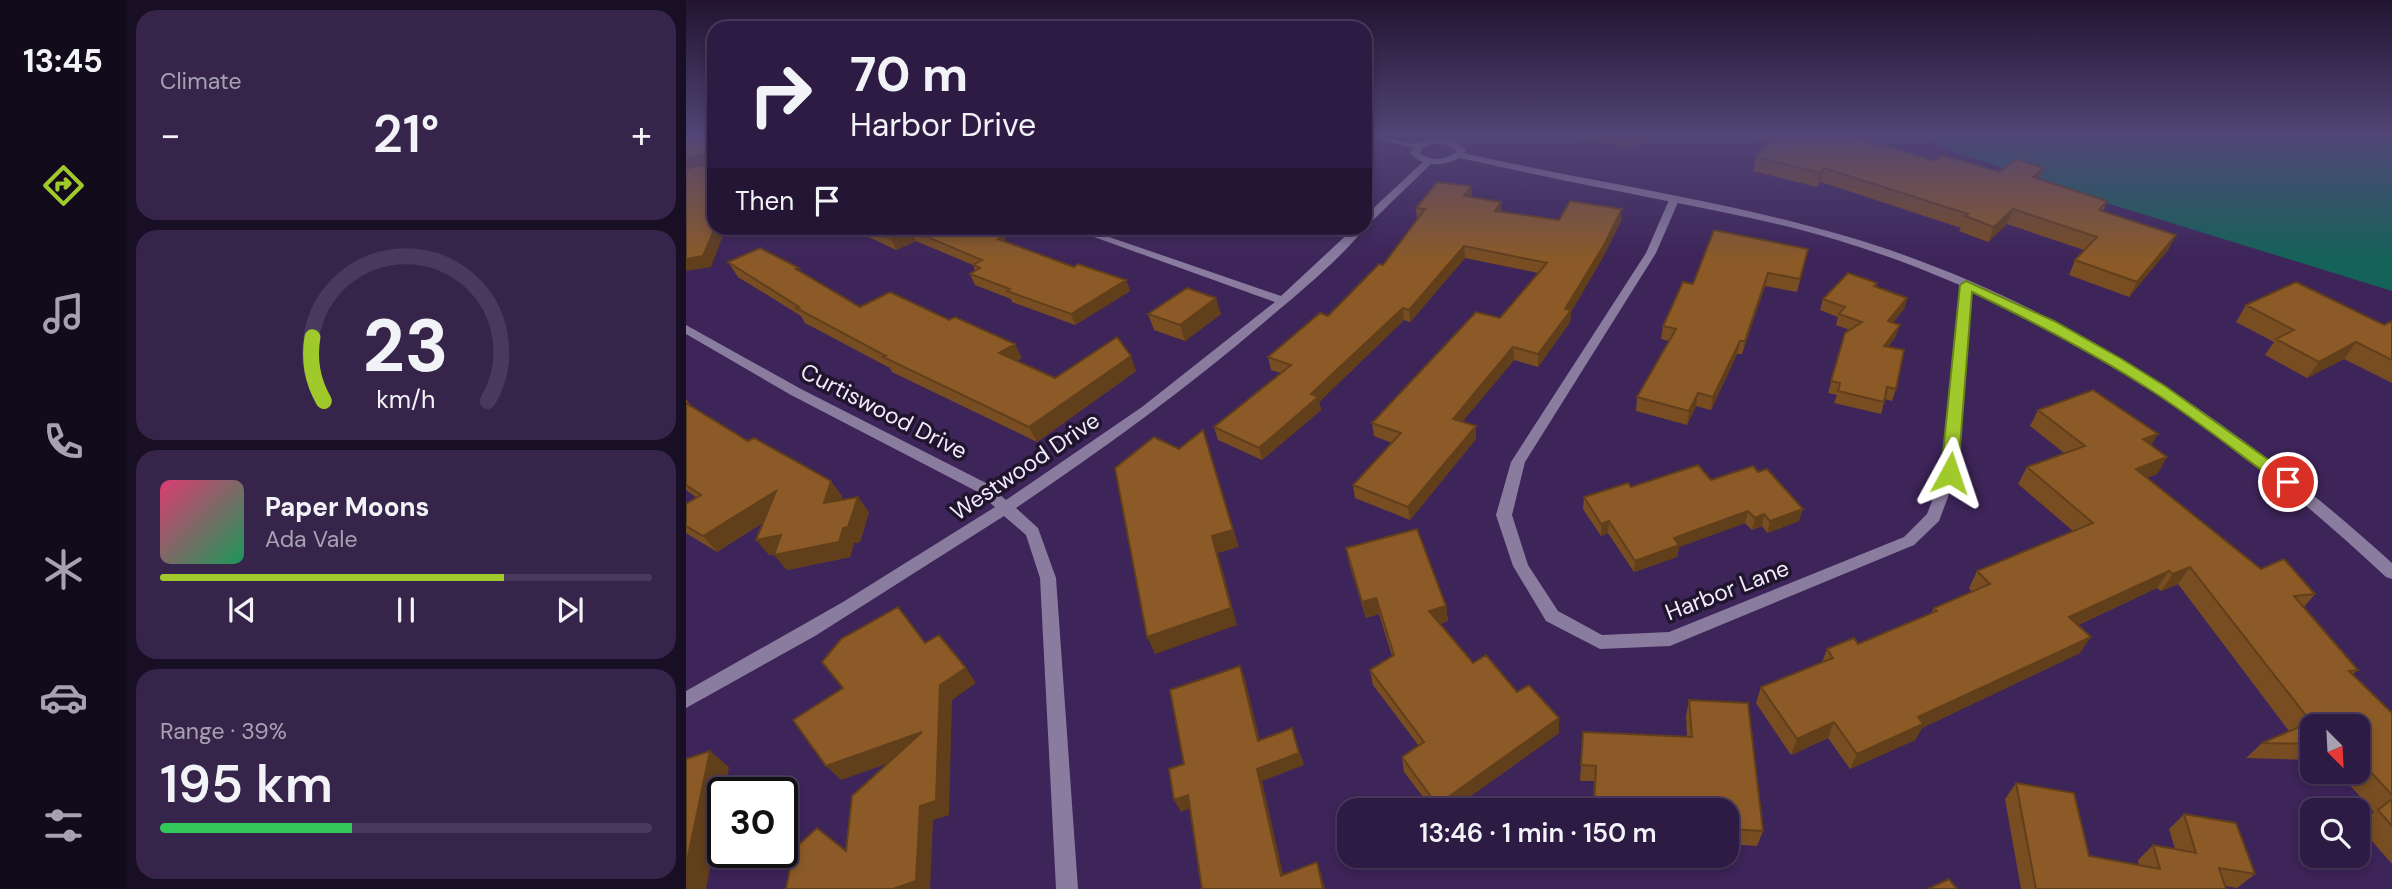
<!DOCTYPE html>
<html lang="en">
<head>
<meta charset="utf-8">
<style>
	body { margin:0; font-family:"DM Sans",sans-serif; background:#36244a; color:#f1f3f6; height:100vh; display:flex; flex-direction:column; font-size:26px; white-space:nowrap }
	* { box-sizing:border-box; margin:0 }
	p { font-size:23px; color:#a7a1b2 }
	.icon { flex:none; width:38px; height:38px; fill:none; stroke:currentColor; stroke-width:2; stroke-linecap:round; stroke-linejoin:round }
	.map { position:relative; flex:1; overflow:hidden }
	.drawer { display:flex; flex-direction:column; gap:10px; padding:10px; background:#190f25; width:560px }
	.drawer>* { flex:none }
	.top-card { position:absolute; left:21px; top:21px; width:665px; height:214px; border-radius:21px; box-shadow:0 4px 10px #0003,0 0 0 2px #49395c; background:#2e1b43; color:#f1f3f6; overflow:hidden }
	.needle { width:46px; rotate:156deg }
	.tools { position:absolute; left:1614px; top:714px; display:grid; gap:14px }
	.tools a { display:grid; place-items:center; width:70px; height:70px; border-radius:14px; background:#2e1b43; box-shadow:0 4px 10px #0003,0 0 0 2px #49395c; font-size:35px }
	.speed { position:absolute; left:21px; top:777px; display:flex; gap:14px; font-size:35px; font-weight:700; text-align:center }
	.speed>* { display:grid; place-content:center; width:91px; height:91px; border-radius:50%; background:#2e1b43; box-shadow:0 4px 10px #0003,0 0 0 2px #49395c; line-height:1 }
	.speed .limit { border:4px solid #111; border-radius:10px; background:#fff; color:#111 }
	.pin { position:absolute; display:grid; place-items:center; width:60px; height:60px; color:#fff; margin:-30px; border:4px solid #fff; border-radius:50%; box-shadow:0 2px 7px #0007 }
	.me { position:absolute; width:77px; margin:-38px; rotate:5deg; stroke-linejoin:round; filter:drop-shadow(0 0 5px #0008) }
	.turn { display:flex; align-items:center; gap:24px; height:147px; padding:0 28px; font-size:32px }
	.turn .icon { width:91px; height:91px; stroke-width:2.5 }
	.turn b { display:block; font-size:49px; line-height:60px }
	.then { display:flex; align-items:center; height:66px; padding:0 28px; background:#0003; gap:14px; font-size:26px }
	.big { font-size:52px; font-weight:600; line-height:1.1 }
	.drawer .card { flex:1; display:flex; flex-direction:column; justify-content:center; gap:10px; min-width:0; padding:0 24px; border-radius:21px; background:#36244a }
	.drawer .dial { align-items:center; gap:0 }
	.dial svg { height:182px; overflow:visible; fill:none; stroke:#49395c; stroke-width:7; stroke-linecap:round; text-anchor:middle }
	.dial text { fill:#f1f3f6; stroke:none }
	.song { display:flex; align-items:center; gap:21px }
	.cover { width:84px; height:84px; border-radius:10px; background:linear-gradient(135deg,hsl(340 70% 55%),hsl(150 70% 35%)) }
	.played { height:7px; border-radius:4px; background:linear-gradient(90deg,#a0c92b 70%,#49395c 70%) }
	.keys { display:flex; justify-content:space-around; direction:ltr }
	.heat { display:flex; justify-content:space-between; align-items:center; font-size:38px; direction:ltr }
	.charge { height:10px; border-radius:5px; background:linear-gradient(90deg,#34c759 39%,#49395c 0) }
	.trip { position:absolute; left:651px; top:798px; width:402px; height:70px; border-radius:21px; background:#2e1b43; box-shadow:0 4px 10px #0003,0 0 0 2px #49395c; font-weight:600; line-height:70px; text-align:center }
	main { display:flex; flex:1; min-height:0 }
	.tab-bar { display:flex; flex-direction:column; width:126px; justify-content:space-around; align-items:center; background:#120b1b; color:#a7a1b2 }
	.tab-bar .icon { width:49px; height:49px }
	.tab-bar .current { color:#a0c92b }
	.tab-bar b { font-size:32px; color:#f1f3f6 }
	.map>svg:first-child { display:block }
</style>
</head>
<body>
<main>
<nav class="tab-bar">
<b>13:45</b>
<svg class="icon current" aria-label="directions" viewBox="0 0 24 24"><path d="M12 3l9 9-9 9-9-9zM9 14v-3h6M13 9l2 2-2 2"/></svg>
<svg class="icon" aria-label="music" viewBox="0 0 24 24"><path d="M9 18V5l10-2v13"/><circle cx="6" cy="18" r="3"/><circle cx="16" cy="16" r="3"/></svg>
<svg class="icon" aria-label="phone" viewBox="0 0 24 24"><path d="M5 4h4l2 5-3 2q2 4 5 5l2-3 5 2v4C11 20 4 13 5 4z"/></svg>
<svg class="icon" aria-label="climate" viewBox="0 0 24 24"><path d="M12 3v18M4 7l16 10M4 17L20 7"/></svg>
<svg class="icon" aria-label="car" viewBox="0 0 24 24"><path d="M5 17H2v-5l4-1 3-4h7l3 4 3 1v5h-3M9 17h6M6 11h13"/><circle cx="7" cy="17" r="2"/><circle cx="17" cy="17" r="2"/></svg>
<svg class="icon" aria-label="filters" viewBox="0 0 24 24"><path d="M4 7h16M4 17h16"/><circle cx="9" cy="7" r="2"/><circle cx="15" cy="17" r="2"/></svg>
</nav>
<section class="drawer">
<div class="card"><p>Climate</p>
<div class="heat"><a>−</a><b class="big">21°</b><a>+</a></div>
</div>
<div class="card dial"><svg viewBox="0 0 100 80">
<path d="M14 69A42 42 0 1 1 86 69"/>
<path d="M14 69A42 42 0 0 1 9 41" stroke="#a0c92b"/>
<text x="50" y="56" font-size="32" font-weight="700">23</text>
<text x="50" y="72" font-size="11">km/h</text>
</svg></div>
<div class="card">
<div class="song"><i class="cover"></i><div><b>Paper Moons</b><p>Ada Vale</p></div></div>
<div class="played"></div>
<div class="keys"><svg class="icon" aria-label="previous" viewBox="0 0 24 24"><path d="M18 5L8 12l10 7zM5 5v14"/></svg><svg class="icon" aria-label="pause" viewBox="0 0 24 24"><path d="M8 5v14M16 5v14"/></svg><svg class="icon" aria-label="next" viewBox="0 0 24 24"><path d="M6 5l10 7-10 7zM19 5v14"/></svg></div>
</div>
<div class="card"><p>Range · 39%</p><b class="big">195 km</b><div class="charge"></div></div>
</section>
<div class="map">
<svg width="1706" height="889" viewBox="0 0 1706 889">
	<rect width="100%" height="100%" fill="#3d2459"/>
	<path fill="#156259" d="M1236,135H1706V291L1385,192L1263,149Z"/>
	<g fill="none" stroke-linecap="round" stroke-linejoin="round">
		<path fill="#8a7c9f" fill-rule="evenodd" d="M740,159L748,161L683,224L679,225V216Z
			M988,197L993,200L970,253L839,462L826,515L842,565L872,611L916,635L983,632L1218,537L1241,514L1257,473L1274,284L1280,281L1286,284L1271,473L1253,521L1228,545L984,646L914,649L860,621L827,566L810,515L825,462L960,253L983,200Z
			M383,228H397L595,296L668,228H679C651,262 615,291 582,319C502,388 417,449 330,508L352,528L370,578L392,889H370L354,578L340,535L318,516L129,636L0,708V691L157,602L309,507L290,491L105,395L0,334V325L115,389L300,483L320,500L456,407L589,302Z"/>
		<path fill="#8a7c9f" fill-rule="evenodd" d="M681,135C699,135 715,143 729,144C732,144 737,141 740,140C755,136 769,138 780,150L778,153C904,182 1033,199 1156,235C1364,295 1547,419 1706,563V579L1700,577C1542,429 1361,303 1151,240C1092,222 1031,211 971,199C905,186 840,173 774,158C757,166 738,168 724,153L727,148ZM745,144H759L770,150L769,153C757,160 745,162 734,153L736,149Z"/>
	</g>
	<path fill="#784d22" d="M883,135H962L947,148Z
		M1057,135H1179L1176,140L1249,161L1313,172L1358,168L1353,179L1421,201L1417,211L1490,235L1482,250L1443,297L1383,275L1389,260L1398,250L1321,224L1302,242L1273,231L1275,228L1135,182L1131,187L1067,171L1070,157L1084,142Z
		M785,186L786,197L816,212L873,220L935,221L917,257L885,312L884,322L852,367L828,360L776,422L790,439L724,520L669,498L667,485L706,443L688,436L686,423L814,318L852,273L779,258L724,322L718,320L633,402L635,410L576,460L532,440L528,427L595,373L585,370L582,357L642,316L697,265L731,220L730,208Z
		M164,228H298L321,242L388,267L440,280L444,291L389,325L326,302L325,299L289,285L284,274L289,271L287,265L230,241L210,250Z
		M514,228H534L527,232Z
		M1122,249L1111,292L1079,286L1056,354H1051L1025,410L1010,406L1001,425L950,411L951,397L983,341L975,339L977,326L1007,284Z
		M42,262L116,273L174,307L336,358L331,361L369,378L450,371L351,442L206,372L204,368L119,323L115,316L52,277Z
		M1191,283L1190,287L1221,298L1218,309L1207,322L1210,336L1202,347L1210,389L1206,401L1199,399L1195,414L1148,403L1151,395L1142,393L1159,333L1164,330L1150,325L1152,317L1134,310L1137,299Z
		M1560,305L1698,325L1706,321V383L1658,359L1621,378L1579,355L1588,342L1550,322Z
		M462,314H535L499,341L468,330Z
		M0,399L6,407L156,496L155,500L183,512L174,542L168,543L164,557L101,570L88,554L83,555L78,522L31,552L0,533V504L11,498L0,490Z
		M1352,410L1465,445L1481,457L1471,474L1460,478L1575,569L1629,594L1618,607L1672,670L1667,674L1706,713V864L1672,825L1688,812L1652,772H1671V726H1626V760L1560,758L1576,743L1603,731L1492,584L1475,591L1471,588L1392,625L1394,653L1236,728L1229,740L1164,769L1142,738L1105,755L1070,703L1075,687L1136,662L1141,649L1172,644L1245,613L1248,608L1286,592L1283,588L1291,571L1387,531L1332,484L1341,467L1378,453L1344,426Z
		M1025,480L1113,521L1081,533L1076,526L1066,530L1059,523L993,547L991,557L948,572L922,533L915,536L897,509L898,497L945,487Z
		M660,548L760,606L762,621L754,624L787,663L831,692L873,733L765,810H747L718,772L716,757L733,746L687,685L684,670L706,656L693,614L680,618L663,563Z
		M1003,700L1077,831L1071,846L1041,844V810H907L908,781H894L897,732L1001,737L1000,716Z
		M1330,783L1403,856L1453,866L1452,860L1467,845L1489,849L1483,829L1498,814L1569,874L1551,888L1539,886L1540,889H1335L1319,799Z"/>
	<path fill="#613f1b" d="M948,135H962L947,148Z
		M1172,135H1179L1167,152L1170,138Z
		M21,153L27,163L0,170V158Z
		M682,163L683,173L679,176V165Z
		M1138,168L1135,182L1131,187L1134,173Z
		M1358,168L1352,182L1347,177Z
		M785,186L786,198L778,196Z
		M815,202L816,213L809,211Z
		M936,209L935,221L917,257L885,312L884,322L852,367V354Z
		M1327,209L1321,224L1302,242L1308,227Z
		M29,228H40L25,267L0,271V259Z
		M526,228H534L527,232Z
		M225,230L230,241L210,250L205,239Z
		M1490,235L1482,250L1443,297L1451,282Z
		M318,236L323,247L312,239Z
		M778,246L779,258L724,322L723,310Z
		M1082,273L1079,286L1056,354L1059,341Z
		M440,280L444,291L389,325L385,314Z
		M530,298L535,314L499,341L494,325Z
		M1221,298L1218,309L1199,332L1202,321Z
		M717,308L718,320L633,402L635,410L576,460L573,448L625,394Z
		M1214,325L1210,336L1194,358L1198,346Z
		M1054,341L1051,354L1025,410L1027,397Z
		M1670,342L1658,359L1621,378L1633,362Z
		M329,344L336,358L320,368L313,353Z
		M827,347L828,360L768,432L767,419Z
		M445,356L450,371L351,442L343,427Z
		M1012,393L1010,406L1001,425L1003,411Z
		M790,426V439L724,520L722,507Z
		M1472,434L1462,451L1457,439Z
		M522,447L553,547L532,553L551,625L469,654L461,637L526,536Z
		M1481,457L1471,474L1439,486L1450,469Z
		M145,481L156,496L149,518L138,503Z
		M90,491L102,506L31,552L17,536Z
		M172,497L183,512L174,542L168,543L164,557L101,570L88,555L157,528Z
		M1117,509L1113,521L1081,533L1084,521Z
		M1062,511L1059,523L993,547L991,557L948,572L949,561L988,538Z
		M1078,514L1076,526L1066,530L1069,518Z
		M923,521L922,533L915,536V524Z
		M95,535L108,550L83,555L70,540Z
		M1504,567L1492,584L1475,591L1487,574Z
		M1483,571L1471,588L1373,633L1383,617Z
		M690,598L693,614L680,618L676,602Z
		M760,606L762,621L745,626L743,611Z
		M1405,637L1394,653L1236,728L1229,740L1164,769L1171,754L1232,717Z
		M554,666L559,679L577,753L572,741Z
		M280,668L290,683L266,700L263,815L247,820L244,889H207L234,806L254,685Z
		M873,718V733L765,810H751V805Z
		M1148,722L1142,738L1105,755L1111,739Z
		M606,728L618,765L576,781L600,887L595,876L571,769Z
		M236,732L249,747L155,780L140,766Z
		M24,751L43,767L38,793H37V800L20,889H0V866Z
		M502,795L508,807L495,812L488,800Z
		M631,862L635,873L639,889H637Z"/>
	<path fill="#8b5a27" stroke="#613f1b" stroke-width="2" d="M0,135H28V181L24,191L28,190L29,228L17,256L0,259V169L23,163L24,156L21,153L0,158Z
		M1090,135H1172L1170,138L1249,161L1256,155L1313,172L1330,159L1358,168L1347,177L1421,201L1413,210L1490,235L1451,282L1389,260L1411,237L1327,209L1308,227L1279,216L1282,214L1138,168L1134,173L1070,157Z
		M751,182L785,186L778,196L815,202L809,211L873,220L884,201L936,209L918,245L879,309L885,310L852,354L827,347L767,419L790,426L722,507L667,485L715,433L686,423L790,312L814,318L861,263L778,246L723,310L717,308L625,394L632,397L573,448L528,427L605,365L582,357L634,313L642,316L693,264L697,265L739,209L730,208Z
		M180,228H298L318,236L312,239L388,267L392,264L440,280L385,314L321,291L324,289L284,274L294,268L287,265L296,260L225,230L205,239Z
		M1028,230L1122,249L1114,279L1082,273L1059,341H1054L1027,397L1012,393L1003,411L951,397L990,329L977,326L997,282L1007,284Z
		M74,248L113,268L110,269L174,307L204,292L263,320L269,317L329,344L313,353L369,378L431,337L445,356L343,427L197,357L200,356L110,308L113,307L42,262Z
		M1162,273L1191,283L1188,286L1221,298L1202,321L1214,325L1198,346L1218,350L1210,389L1201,387L1198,402L1152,391L1154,383L1145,381L1159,333L1176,322L1153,314L1159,307L1137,299Z
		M1610,282L1698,325L1706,321V360L1670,342L1633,362L1590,339L1608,330L1560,305Z
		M501,288L530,298L494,325L462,314Z
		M1407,390L1472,434L1457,439L1481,457L1450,469L1575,569L1598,559L1629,594L1608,596L1672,670L1663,671L1706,713V795L1671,757V726H1626V744L1576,743L1625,722L1504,567L1487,574L1483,571L1383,617L1405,637L1232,717L1237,724L1171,754L1148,722L1111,739L1075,687L1147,658L1141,649L1168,638L1172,644L1251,611L1248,608L1304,584L1291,571L1407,523L1341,467L1399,446L1352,410Z
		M0,403L62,441L68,438L145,481L138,503L172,497L162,527L157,528L153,542L88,555L95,535L70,540L90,491L17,536L0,526V504L15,495L0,485Z
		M517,430L547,530L526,536L545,608L461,637L429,468L468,437L493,449Z
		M1012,465L1025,480L1067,466L1072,472L1081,469L1117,509L1084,521L1078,514L1069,518L1062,511L988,538L993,545L949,561L923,521L915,524L898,497L942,483L945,487Z
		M731,529L760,606L743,611L787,663L800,655L831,692L843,685L873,718L751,805L716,757L738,742L684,670L708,655L690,598L676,602L660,548Z
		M212,607L239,643L253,635L280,668L254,685L250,801L234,806L230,881L207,889H100L108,849L131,828L160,851L166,796L236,732L140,766L107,720L157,688L136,662L155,639Z
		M554,666L572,741L606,728L613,753L571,769L595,876L631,862L637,889H516L502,795L488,800L483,769L498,764L484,690Z
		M1003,700L1062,703L1077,831L1041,829V810H908L910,766L895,765L897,732L1006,737Z
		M24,751L0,866V759Z
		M1330,783L1388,793L1403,856L1474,869L1467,845L1510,853L1498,814L1550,823L1569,874L1533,868L1540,889H1350Z
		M1706,799V826L1692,810Z
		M1263,879L1271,889H1242Z"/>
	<linearGradient id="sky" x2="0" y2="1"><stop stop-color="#221431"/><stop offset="0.52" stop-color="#514576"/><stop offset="1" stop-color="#514576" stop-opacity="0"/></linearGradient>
	<rect width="1706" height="260" fill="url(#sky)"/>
	<path fill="#a0c92b" stroke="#68831c" stroke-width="2" d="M1280,281L1368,321L1434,358L1479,386L1608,478L1611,482L1608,486H1597C1553,454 1511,420 1466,391C1408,353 1348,322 1286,292L1272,473L1264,479L1258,477L1255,473L1274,285Z"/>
	<g text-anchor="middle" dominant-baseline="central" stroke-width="7" stroke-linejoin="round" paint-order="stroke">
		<g font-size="23" fill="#f2ebfe" stroke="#1f152c">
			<text transform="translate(198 411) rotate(27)">Curtiswood Drive</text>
			<text transform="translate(339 466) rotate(-34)">Westwood Drive</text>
			<text transform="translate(1041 590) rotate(-21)">Harbor Lane</text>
		</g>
	</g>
</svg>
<div class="tools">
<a><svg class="needle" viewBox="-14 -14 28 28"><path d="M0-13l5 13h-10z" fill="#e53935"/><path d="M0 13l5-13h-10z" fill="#a7a1b2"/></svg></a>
<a><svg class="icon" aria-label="search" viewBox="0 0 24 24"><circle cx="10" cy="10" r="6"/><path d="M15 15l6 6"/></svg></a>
</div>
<div class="speed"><div class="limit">30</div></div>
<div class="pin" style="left:1602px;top:482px;background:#d93025"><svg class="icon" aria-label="arrive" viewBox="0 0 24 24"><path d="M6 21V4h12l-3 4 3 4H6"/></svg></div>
<svg class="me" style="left:1264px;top:473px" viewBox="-20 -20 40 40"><path d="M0-17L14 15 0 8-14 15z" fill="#a0c92b" stroke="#fff" stroke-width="4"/></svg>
<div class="trip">13:46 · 1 min · 150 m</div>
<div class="top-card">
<div class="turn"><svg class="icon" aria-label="right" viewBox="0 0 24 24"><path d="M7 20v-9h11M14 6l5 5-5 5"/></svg><div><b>70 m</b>Harbor Drive</div></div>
<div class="then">Then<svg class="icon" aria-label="arrive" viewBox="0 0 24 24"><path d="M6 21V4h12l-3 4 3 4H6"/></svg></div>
</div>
</div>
</main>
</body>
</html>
